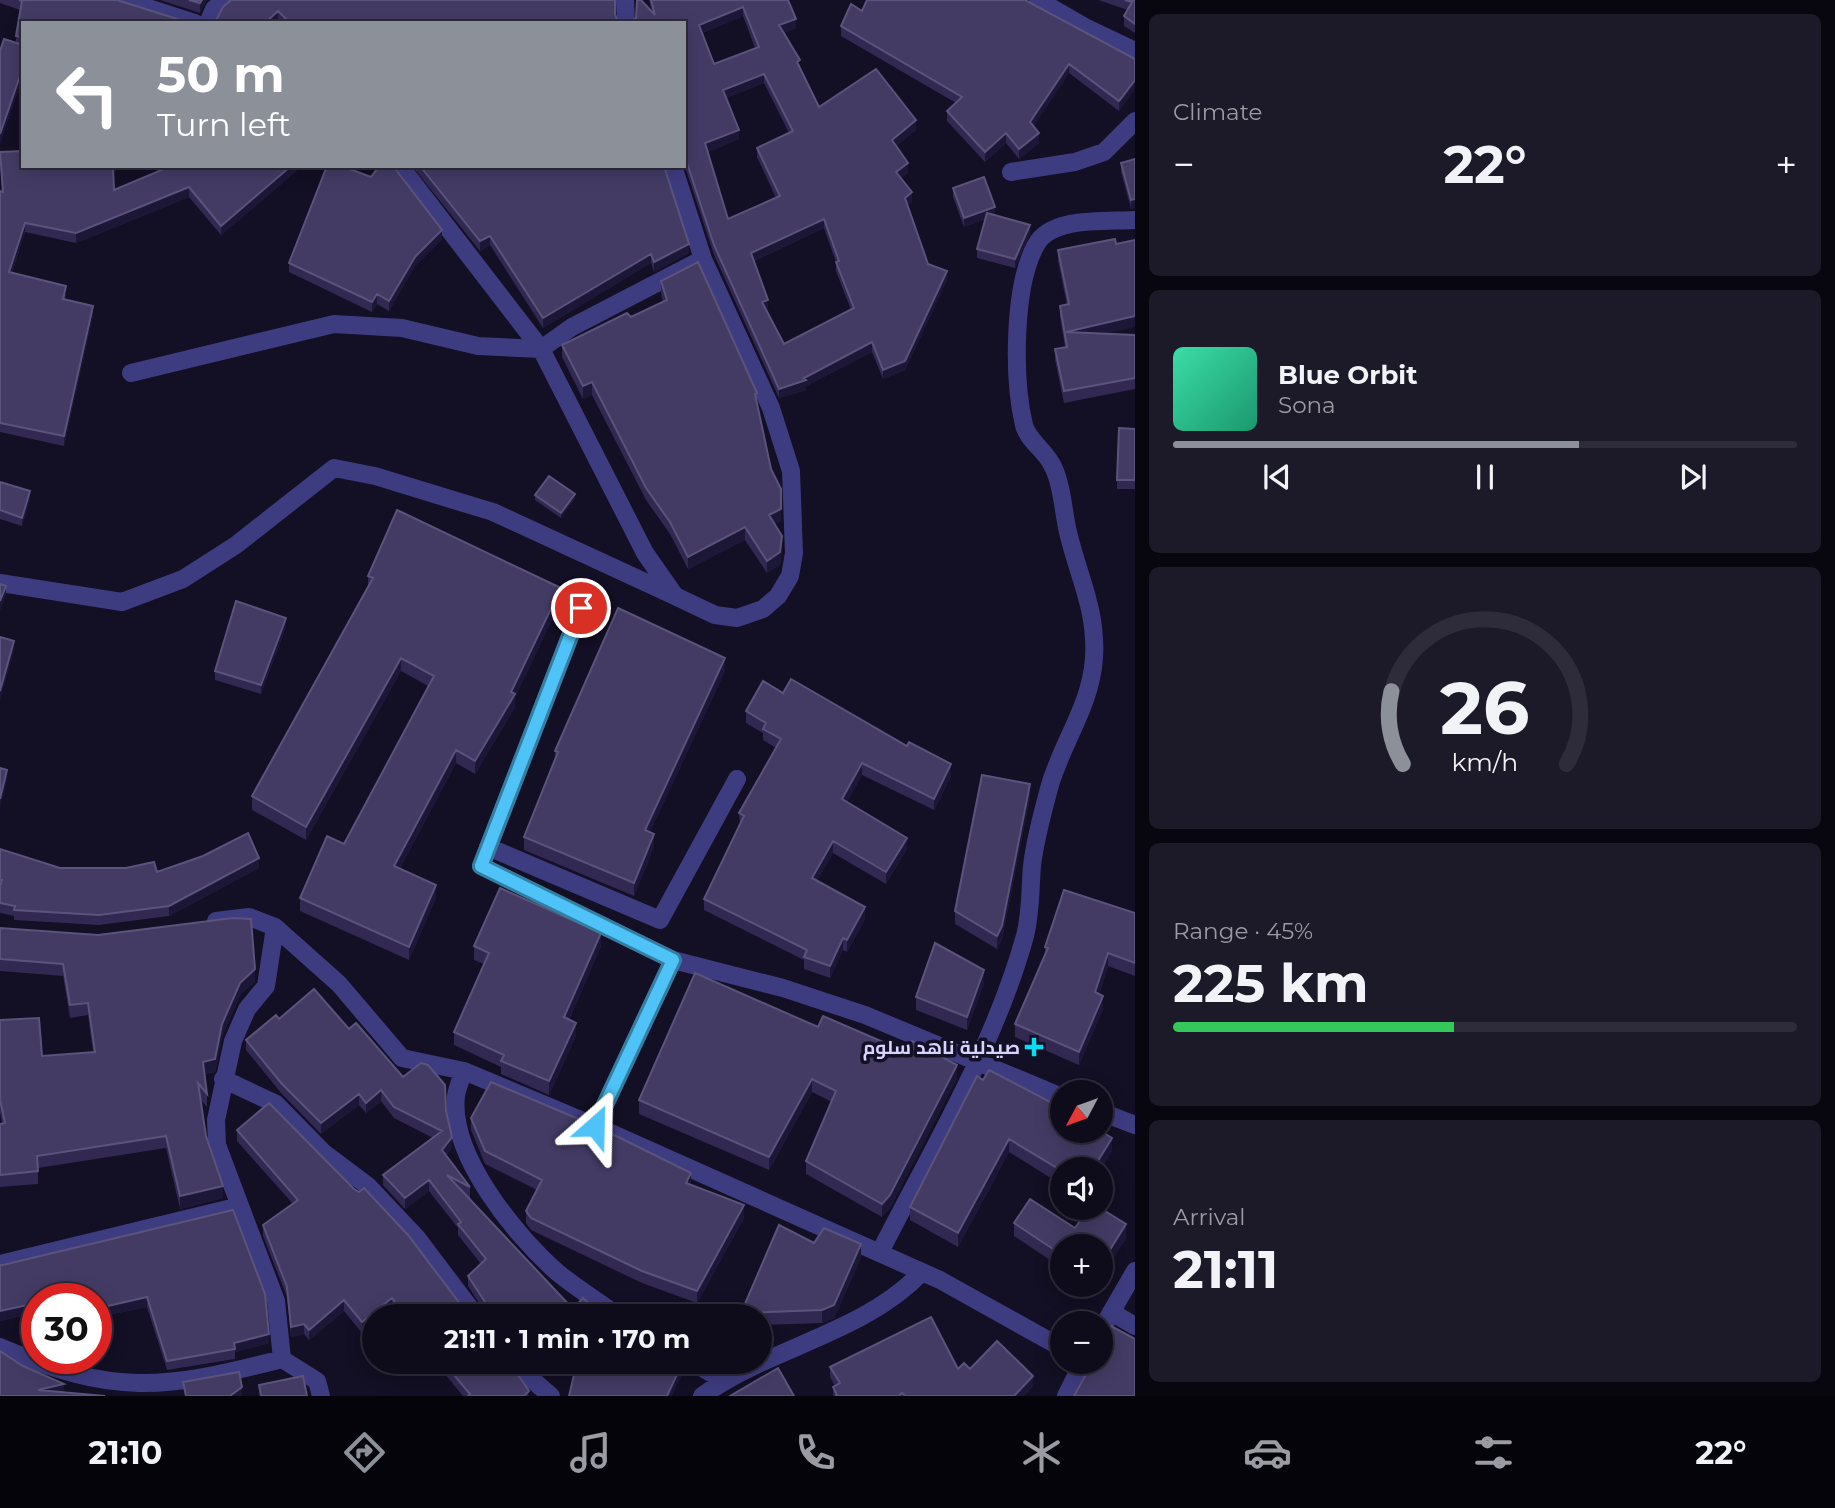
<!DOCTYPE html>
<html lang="en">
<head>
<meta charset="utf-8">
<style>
	body { margin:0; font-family:Montserrat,Cairo,sans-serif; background:#1c1928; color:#f1f3f6; height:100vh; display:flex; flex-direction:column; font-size:26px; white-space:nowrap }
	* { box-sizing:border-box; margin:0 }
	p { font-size:23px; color:#9b9ba3 }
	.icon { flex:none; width:38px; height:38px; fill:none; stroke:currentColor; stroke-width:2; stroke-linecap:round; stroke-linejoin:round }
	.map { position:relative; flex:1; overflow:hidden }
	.drawer { display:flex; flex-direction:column; gap:14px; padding:14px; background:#08060f; width:700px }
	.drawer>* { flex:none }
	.guide { position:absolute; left:21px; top:21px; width:665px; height:147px; border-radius:0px; box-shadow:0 4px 18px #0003,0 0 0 2px #2e2b3a; background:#8c9099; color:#fff; overflow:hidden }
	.needle { width:46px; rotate:229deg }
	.buttons { position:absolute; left:1050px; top:1080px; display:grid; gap:14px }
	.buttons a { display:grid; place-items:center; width:63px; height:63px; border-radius:50%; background:#0e0b1b; box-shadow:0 4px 18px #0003,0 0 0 2px #2e2b3a; font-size:35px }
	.speed { position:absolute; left:21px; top:1283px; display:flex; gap:14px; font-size:35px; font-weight:700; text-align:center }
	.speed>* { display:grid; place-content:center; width:91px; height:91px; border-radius:50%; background:#0e0b1b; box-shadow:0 4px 18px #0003,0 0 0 2px #2e2b3a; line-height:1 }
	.speed .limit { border:10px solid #d22; background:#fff; color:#111 }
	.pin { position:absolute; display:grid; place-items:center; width:60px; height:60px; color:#fff; margin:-30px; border:4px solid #fff; border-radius:50%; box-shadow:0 2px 7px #0007 }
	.me { position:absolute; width:77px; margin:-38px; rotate:25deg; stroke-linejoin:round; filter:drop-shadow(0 0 5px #0008) }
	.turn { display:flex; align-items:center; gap:24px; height:147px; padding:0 21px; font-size:32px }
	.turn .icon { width:91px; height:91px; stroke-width:2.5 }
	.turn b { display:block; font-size:49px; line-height:60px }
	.big { font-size:52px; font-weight:700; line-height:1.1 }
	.drawer .tile { flex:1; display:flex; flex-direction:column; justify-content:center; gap:10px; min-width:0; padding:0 24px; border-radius:10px; background:#1c1928 }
	.drawer .dial { align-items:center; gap:0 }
	.dial svg { height:182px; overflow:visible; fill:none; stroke:#2e2b3a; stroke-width:7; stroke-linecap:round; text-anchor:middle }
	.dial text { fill:#f1f3f6; stroke:none }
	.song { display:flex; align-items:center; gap:21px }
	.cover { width:84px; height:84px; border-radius:10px; background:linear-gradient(135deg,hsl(160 70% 55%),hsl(160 70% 35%)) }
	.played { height:7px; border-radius:4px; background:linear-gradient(90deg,#8c9099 65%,#2e2b3a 65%) }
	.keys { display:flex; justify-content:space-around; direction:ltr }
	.heat { display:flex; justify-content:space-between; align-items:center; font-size:38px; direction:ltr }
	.charge { height:10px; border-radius:5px; background:linear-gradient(90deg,#34c759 45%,#2e2b3a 0) }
	.trip { position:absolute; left:362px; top:1304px; width:410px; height:70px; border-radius:35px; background:#0e0b1b; box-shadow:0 4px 18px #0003,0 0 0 2px #2e2b3a; font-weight:700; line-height:70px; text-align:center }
	.dock { display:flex; height:112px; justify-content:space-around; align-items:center; background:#06040b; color:#9b9ba3 }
	.dock .icon { width:49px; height:49px }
	.dock .selected { color:#8c9099 }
	.dock b { font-size:32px; color:#f1f3f6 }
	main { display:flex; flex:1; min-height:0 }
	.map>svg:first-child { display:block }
</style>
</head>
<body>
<main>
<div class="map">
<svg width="1135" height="1396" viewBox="0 0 1135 1396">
	<rect width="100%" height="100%" fill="#130f24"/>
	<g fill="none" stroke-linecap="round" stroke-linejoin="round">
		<path stroke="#3e3c81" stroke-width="18" d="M123,0L195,23
			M625,0L626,23
			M1038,0L1085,27L1135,51
			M208,23L214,9L226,0
			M400,166L541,349L645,553L675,596L715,615L737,618L763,609L778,596L790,576L794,553L791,471L771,408L703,259L673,166
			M1011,172L1075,162L1104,152L1135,121
			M131,373L334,324L402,328L478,346L541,349L572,327L703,259
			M0,583L122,602L183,579L236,545L334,468L375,476L493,512L675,596
			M581,608L481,866L673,960L783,988L865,1015L1062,1097
			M488,847L660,920L737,779
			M216,921L249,917L275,927L339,984L402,1058L464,1071L595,1126L940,1280L1062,1348
			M275,927L266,986L247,1009L233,1041L216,1120L217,1145L276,1301L282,1359L317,1381L321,1396
			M464,1071C461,1079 457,1088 456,1096C449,1155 516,1236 557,1272C576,1288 598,1301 618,1316
			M223,1079L276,1104L324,1153L368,1186L417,1238L476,1316
			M1101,1112L1135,1125
			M595,1126L673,960
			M880,1252C932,1150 994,1047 1025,936C1031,912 1030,890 1032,866C1035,839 1043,811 1050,785C1063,741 1091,705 1094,658C1097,609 1078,576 1068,532C1063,511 1062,481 1051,463C1044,450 1027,439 1024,425C1013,379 1013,286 1036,245C1051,216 1107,222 1135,220
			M0,1264L240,1206
			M1111,1312L1135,1326
			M1101,1330L1135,1271
			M0,1347C114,1396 162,1390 282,1359
			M512,1362L551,1396
			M692,1362L723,1380
			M702,1396C770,1347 863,1334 922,1272
			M1066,1396L1083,1362"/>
	</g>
	<path fill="#312951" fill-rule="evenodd" d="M0,0H118L23,23V76L0,143V51L16,43V36L20,10L0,3Z
		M160,0H207L200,13Z
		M649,0H788L796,28L784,33L819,107L916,130L896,146L908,173L901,178L912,202L908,205L928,264L947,280L905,370L883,379L872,352L806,386V390L779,398L714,255L684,164V23H629L652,12ZM743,16L755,48L714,64L702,33ZM764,83L789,133L757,148V157L776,198L728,219L708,152L739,139L726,98ZM824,228L836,262V271L851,310L784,344L766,310H768L754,261Z
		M1098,0H1135V33L1124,26V16L1128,10Z
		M223,7L615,14L617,20L622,23H281L278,20L276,23H211L215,22Z
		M862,11L1135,59L1119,111L1069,73L1033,127L1039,143L1019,159L1006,143L985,162L947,121V111L956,103L841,36V26Z
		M0,152L114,190L166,169L164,166H302L221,235L189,197L76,243L25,232L12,273L66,295L65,299L93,315L64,446L0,432V191L2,192Z
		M1135,159L1131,209L1121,172V163Z
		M412,166H664L689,253L654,272L651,263L543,328L490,245L480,251Z
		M371,177L442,239L415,266L389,311L377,304L372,312L289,272V263Z
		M953,188L995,215L1030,234L1015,268L977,258V249L985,219L964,227L953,197Z
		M1058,250L1106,334L1135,335V389L1064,403L1055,360V349L1065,347L1060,317V306L1067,305L1058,261Z
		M661,281L757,406L781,521L775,524L782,548L780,565L767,573L745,540L688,569L670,534L646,500L592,395L583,399L562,357V345L631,317L663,302L661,294Z
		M1135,429V489H1117V480Z
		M0,482L30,500L22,526L0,519Z
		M535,495L575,498L561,518L535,500Z
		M368,576L561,601L515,697V707L475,774L456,763L400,868L436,898L409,960L300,911V898L344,844L428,686L401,671L306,840L252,810V796L368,588Z
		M286,627L261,694L215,680V671Z
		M725,671L650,832L654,847L634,896L524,850V837L555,758V751Z
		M783,693L951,776L934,810L862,775L847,802L907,849L886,884L833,853L817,881L865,919L847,952L843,950L830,978L804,969V960L704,910V899L740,825L739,813L776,748L763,740V733L746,723V711Z
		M1030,797L1002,939L997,949L955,924V911Z
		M0,849L60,868L157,872L259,868L169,916L99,925L14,920V916L0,913Z
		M1135,913V976L1108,966L1099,994L1103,1009L1079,1065L1015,1037V1024L1045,956V947Z
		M0,928L255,981L240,995L222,1037L215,1072L205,1074L207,1094V1107L200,1099L206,1136L223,1198L180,1209L166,1148L38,1168V1184L0,1187V1124L2,1123L0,1113V1020L42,1056L93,1052L88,1015L70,1018L63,976L0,971Z
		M474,946H601L569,1020L576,1036L549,1095L501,1074V1067L454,1045V1032L484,964L474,960Z
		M984,983L967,1030L916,1010V997Z
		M279,1019L349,1029L403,1077L446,1111L452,1147L446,1156L470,1187V1198L466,1196L573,1309L603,1316L482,1315L484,1311L468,1286V1276L481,1264L458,1235V1228L429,1191L405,1209L383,1185V1175L433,1138L394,1118L381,1101L366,1113L359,1105L321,1134L282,1094L246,1050V1040Z
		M818,1027L957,1078L890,1208L882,1217L806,1174V1161L832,1102L812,1092L769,1170L639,1114V1100Z
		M977,1076L1112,1151L1101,1169H1062V1185L1009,1152L958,1247L910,1220V1207Z
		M471,1118L691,1184L744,1218L697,1303L642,1283L531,1230L526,1223V1211L537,1190L485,1164L471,1130Z
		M237,1130L467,1313L475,1316H398L392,1308L362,1333L344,1311L309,1340L304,1334L291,1337L287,1297L263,1236V1225L293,1204L237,1141Z
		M233,1210L269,1343L235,1352V1359L167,1370L147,1307L99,1317L96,1306V1298H37V1312L0,1321V1265H3Z
		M1014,1223L1126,1238L1101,1277V1246H1062V1268L1014,1236Z
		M814,1243L861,1258L834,1318L822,1323L760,1325V1316H741V1313Z
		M435,1362H509L529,1396H463Z
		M556,1362H681L679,1365L681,1377L577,1362L567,1371Z
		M830,1367L958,1369H970L1033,1386L1024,1396H833V1387L835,1386L830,1377Z"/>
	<path fill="#1d1737" d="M202,0H207L200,13V3Z
		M743,7V16L699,34V25Z
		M278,11V20L276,23H265Z
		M796,19V28L779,35V25Z
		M1069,64V73L1030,132V122Z
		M23,67V76L0,143V134Z
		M764,74V83L723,99V90Z
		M1135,80V89L1119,111V101Z
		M916,120V130L892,150V140Z
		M739,130V139L705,153V143Z
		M1006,133V143L985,162V152Z
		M1039,133V143L1019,159V149Z
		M908,163V173L896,182V172Z
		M291,166H302L221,235V226Z
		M189,187V197L76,243V233Z
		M912,192V202L905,208V198Z
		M1135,199V208L1131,209V200Z
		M995,207V215L964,227V218Z
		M824,219V228L751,262V253Z
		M25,223V232L9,282V272Z
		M1030,225V234L1015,268V259Z
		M442,230V239L415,266L389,311V301L415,257Z
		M490,236V245L480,251V241Z
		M689,244V253L654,272V262Z
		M651,254V263L543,328V318Z
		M947,271V280L905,370L883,379V370Z
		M377,294V304L372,312V302Z
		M768,300V310L762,312V302Z
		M93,306V315L64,446V436Z
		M1135,316V327L1066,343V332Z
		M872,342V352L806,386V390L779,398V389L804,378Z
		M592,382V395L583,399V386Z
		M30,491V500L22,526V518Z
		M575,494V498L561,518V513Z
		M781,509V521L769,528V515Z
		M745,527V540L688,569V557Z
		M782,536V548L780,565L767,573V561Z
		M6,586V595L0,611V601Z
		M561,588V601L515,697V707L475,774V761L511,692Z
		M286,618V627L261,694V685Z
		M14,641V651L0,701V691Z
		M401,658V671L306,840V827Z
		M725,658V671L645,843V830Z
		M456,750V763L394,879V866Z
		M862,763V775L842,811V799Z
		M951,764V776L934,810V799Z
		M7,770V780L0,809V799Z
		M1030,784V797L1002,939L997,949V936Z
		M654,834V847L634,896V883Z
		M907,838V849L886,884V872Z
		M833,841V853L812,890V878Z
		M259,858V868L169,916V906Z
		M436,885V898L409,960V947Z
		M865,907V919L847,952V940Z
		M601,933V946L564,1031V1017Z
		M843,938V950L830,978V966Z
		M1108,953V966L1095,1005V992Z
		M255,969V981L240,995L222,1037L215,1072L203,1074V1062L240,983Z
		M984,970V983L967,1030V1017Z
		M1103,996V1009L1079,1065V1052Z
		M576,1023V1036L549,1095V1081Z
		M957,1065V1078L890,1208L882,1217V1204Z
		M812,1079V1092L769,1170V1157Z
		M381,1090V1101L366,1113V1103Z
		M359,1094V1105L321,1134V1123Z
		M452,1137V1147L442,1161V1150Z
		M1112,1138V1151L1101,1169H1093Z
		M1009,1139V1152L958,1247V1233Z
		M691,1173V1186L686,1183Z
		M429,1180V1191L405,1209V1198Z
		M223,1186V1198L180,1209V1196Z
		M744,1205V1218L697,1303V1291Z
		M1126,1224V1238L1101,1277V1264Z
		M861,1244V1258L834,1318L822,1323V1310Z
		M147,1297V1307L99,1317V1308Z
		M392,1298V1308L382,1316H374V1322L362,1333V1322Z
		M344,1300V1311L309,1340V1330Z
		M37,1303V1312L0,1321V1311Z
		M304,1324V1334L291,1337V1327Z
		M269,1334V1343L235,1352L234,1343Z
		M567,1362H578L567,1371Z
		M681,1366V1377L672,1396H667Z
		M1033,1376V1386L1024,1396H1014Z
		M64,1384V1396L38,1390Z
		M242,1387V1396H230Z"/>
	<path fill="#433b64" stroke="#5a537c" stroke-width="2" fill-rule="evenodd" d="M19,0H118L120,1L190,23H23V37L16,36L22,1Z
		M189,0H202L200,3Z
		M231,0H615V14L617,20L622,23H290L278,11L265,23H211L215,22L223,7Z
		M637,0H641L655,15L651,0H788L796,19L779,25L800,60L797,62L819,107L876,69L916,120L892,140L908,163L896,172L912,192L905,198L928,264L947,271L905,361L883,370L872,342L804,378L806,380L779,389L714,245L684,154V23H629L636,18ZM743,7L759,47L714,64L699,25ZM764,74L793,131L757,148L780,196L728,219L705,143L739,130L723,90ZM824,219L839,261L836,262L854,308L784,344L762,302L768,300L751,253Z
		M867,0H1025L1135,59V80L1119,101L1069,64L1030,122L1039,133L1019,149L1006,133L985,152L947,111L962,97L841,26L851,4L862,11Z
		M1125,0H1135V24L1124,16L1132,2Z
		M4,39L23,45V67L0,134V51Z
		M23,151V166H113L114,190L171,166H291L221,226L189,187L76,233L25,223L9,272L66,286L63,299L93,306L64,436L0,423V191L3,192L0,152Z
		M1135,159V199L1131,200L1121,163Z
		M327,166H342L371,177L379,166H393L442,230L415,257L389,301L377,294L372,302L289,263Z
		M420,166H664L689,244L654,262L651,254L543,318L490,236L480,241Z
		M984,177L995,207L964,218L953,188Z
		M987,213L1030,225L1015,259L977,249Z
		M1115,239L1116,244L1135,240V316L1066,332L1135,335V378L1064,391L1055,349L1067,347L1060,306L1069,304L1058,250Z
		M698,262L757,393L755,394L771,469L781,489V509L769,515L782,536L780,552L767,561L745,527L688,557L670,522L646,488L592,382L583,386L562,345L627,313L631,317L667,300L661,281Z
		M1119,428L1135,429V480H1117Z
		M549,476L575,494L561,513L535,495Z
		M0,482L30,491L22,518L0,510Z
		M397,510L561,588L511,692L515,694L475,761L456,750L394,866L436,885L409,947L300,898L327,836L344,844L434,676L401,658L306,827L252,796L373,578L368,576Z
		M0,584L6,586L0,601Z
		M236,601L286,618L261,685L215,671Z
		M618,608L725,658L645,830L654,834L634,883L524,837L558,752L555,751Z
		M0,637L14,641L0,691Z
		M791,679L907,746L909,742L951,764L934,799L862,763L842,799L907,838L886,872L833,841L812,878L865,907L847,940L843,938L830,966L804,957L807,950L704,899L744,816L739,813L781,739L763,729L766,723L746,711L763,681L783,693Z
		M0,768L7,770L0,799Z
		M982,775L1030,784L1002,926L997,936L955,911Z
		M248,833L259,858L169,906L99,915L14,910L15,906L0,903V886L2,880H0V849L60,868H126L154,862L157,872L203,856Z
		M500,888L601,933L564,1017L576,1023L549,1081L501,1061L504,1055L454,1032L489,953L474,946Z
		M1064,890L1135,913V963L1108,953L1095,992L1103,996L1079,1052L1015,1024L1048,948L1045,947Z
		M233,918L251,919L255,969L240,983L222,1024L215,1059L203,1062L207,1094L198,1083L206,1136L223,1186L180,1196L166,1136L37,1156L38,1171L0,1175V1124L5,1123L0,1100V1020L39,1018L42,1056L95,1052L88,1003L70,1005L63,964L0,959V928L98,935Z
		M935,943L984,970L967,1017L916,997Z
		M695,973L818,1027L823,1016L906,1052L912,1041L957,1065L890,1195L882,1204L806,1161L836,1091L812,1079L769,1157L639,1100Z
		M314,989L349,1029L356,1023L403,1077L421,1063L428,1065L445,1085L446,1111L452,1137L442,1150L470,1187L447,1175L573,1309L583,1298L603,1316H479L482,1315L487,1305L468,1276L486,1259L458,1224L461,1222L429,1180L405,1198L383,1175L442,1131L394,1107L381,1090L366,1103L359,1094L321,1123L282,1084L246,1040L276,1015L279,1019Z
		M989,1070L1062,1108V1130H1099L1112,1138L1093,1169H1062V1171L1009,1139L958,1233L910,1207L977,1076L983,1080Z
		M491,1082L602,1129L691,1173L686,1183L744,1205L697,1291L642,1271L531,1218L526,1211L542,1180L485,1151L471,1118Z
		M269,1103L354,1189L359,1192L364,1188L408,1235L467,1313L475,1316H406L392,1298L362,1322L344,1300L309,1330L304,1324L291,1327L287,1287L263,1225L298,1200L237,1130Z
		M1030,1199L1075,1228L1089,1208H1100L1126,1224L1101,1264V1246H1062V1255L1014,1223Z
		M233,1210L265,1294L269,1334L234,1343L235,1349L167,1361L147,1297L99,1308L97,1296L87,1298H37V1303L0,1311V1265H3Z
		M779,1225L814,1243L824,1228L861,1244L834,1305L822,1310L741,1313Z
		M931,1317L958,1369L964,1363L970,1369L997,1341L1033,1376L1014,1396H905L902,1393L899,1396H835L837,1395L833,1387L840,1383L830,1367Z
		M1111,1326L1135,1339V1396H1074L1093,1362H1101V1346Z
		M0,1351L23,1366L64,1384L38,1390L105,1396H0Z
		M443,1362H509L529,1391L524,1396H468L470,1394Z
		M577,1362H676H675L681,1366L667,1396H569Z
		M778,1368L794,1396H730Z
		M239,1372L242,1387L230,1396H186L183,1382Z
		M303,1376L307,1396H261L259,1385Z"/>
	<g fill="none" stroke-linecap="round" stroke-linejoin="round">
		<g stroke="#337fa1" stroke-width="18">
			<path id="route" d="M581,608L481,866L673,960L595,1126"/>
		</g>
		<use href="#route" stroke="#4fc3f7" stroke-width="12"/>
	</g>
	<path fill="#07def6" stroke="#130f24" stroke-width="2.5" d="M1030.5 1036.5h7v7h7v7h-7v7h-7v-7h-7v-7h7z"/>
	<g text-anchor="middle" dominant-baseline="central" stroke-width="7" stroke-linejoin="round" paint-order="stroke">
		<g font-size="19" font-weight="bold" fill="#d8d3fe" stroke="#130f24" text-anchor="end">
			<text x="1020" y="1047">صيدلية ناهد سلوم</text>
		</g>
	</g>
</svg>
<div class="buttons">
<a><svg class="needle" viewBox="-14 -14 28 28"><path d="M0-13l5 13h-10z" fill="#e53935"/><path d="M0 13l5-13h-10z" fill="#9b9ba3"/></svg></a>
<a><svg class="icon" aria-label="sound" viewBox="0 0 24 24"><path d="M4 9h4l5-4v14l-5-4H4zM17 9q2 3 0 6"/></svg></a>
<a>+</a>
<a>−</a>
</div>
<div class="speed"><div class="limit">30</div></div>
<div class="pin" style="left:581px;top:608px;background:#d93025"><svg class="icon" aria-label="arrive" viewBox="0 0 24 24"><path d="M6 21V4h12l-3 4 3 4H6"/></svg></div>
<svg class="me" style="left:595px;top:1126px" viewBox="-20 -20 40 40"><path d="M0-17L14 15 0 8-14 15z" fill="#4fc3f7" stroke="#fff" stroke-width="4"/></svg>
<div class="trip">21:11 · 1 min · 170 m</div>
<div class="guide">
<div class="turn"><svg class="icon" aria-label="left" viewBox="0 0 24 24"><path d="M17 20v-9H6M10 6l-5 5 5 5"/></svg><div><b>50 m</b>Turn left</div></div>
</div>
</div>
<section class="drawer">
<div class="tile"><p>Climate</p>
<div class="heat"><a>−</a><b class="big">22°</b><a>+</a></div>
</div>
<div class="tile">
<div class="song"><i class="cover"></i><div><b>Blue Orbit</b><p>Sona</p></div></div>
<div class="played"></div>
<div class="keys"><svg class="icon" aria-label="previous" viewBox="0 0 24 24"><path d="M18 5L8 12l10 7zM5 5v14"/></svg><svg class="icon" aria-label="pause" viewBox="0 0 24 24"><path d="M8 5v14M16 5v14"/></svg><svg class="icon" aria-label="next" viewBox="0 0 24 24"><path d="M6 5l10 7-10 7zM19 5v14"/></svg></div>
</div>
<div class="tile dial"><svg viewBox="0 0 100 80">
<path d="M14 69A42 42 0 1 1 86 69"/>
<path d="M14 69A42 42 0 0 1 9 37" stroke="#8c9099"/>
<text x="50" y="56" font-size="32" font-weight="700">26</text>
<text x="50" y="72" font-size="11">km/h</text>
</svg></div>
<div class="tile"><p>Range · 45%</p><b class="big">225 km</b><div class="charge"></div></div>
<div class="tile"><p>Arrival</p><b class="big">21:11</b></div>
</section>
</main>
<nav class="dock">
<b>21:10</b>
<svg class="icon selected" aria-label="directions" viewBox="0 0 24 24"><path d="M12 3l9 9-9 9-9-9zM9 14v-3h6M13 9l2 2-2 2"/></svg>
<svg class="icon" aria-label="music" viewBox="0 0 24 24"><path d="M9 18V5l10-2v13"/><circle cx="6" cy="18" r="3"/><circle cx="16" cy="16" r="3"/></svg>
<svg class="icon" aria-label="phone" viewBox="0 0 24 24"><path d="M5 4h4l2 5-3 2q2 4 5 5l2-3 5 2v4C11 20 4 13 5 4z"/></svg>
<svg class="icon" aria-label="climate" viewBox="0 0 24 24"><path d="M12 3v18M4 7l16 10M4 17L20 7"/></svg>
<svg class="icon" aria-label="car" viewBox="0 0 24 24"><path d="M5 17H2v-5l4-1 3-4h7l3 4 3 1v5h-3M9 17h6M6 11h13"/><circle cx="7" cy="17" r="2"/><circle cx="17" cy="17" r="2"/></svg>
<svg class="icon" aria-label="filters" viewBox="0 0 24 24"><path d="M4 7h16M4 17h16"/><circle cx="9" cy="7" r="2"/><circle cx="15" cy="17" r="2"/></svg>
<b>22°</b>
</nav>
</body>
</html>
